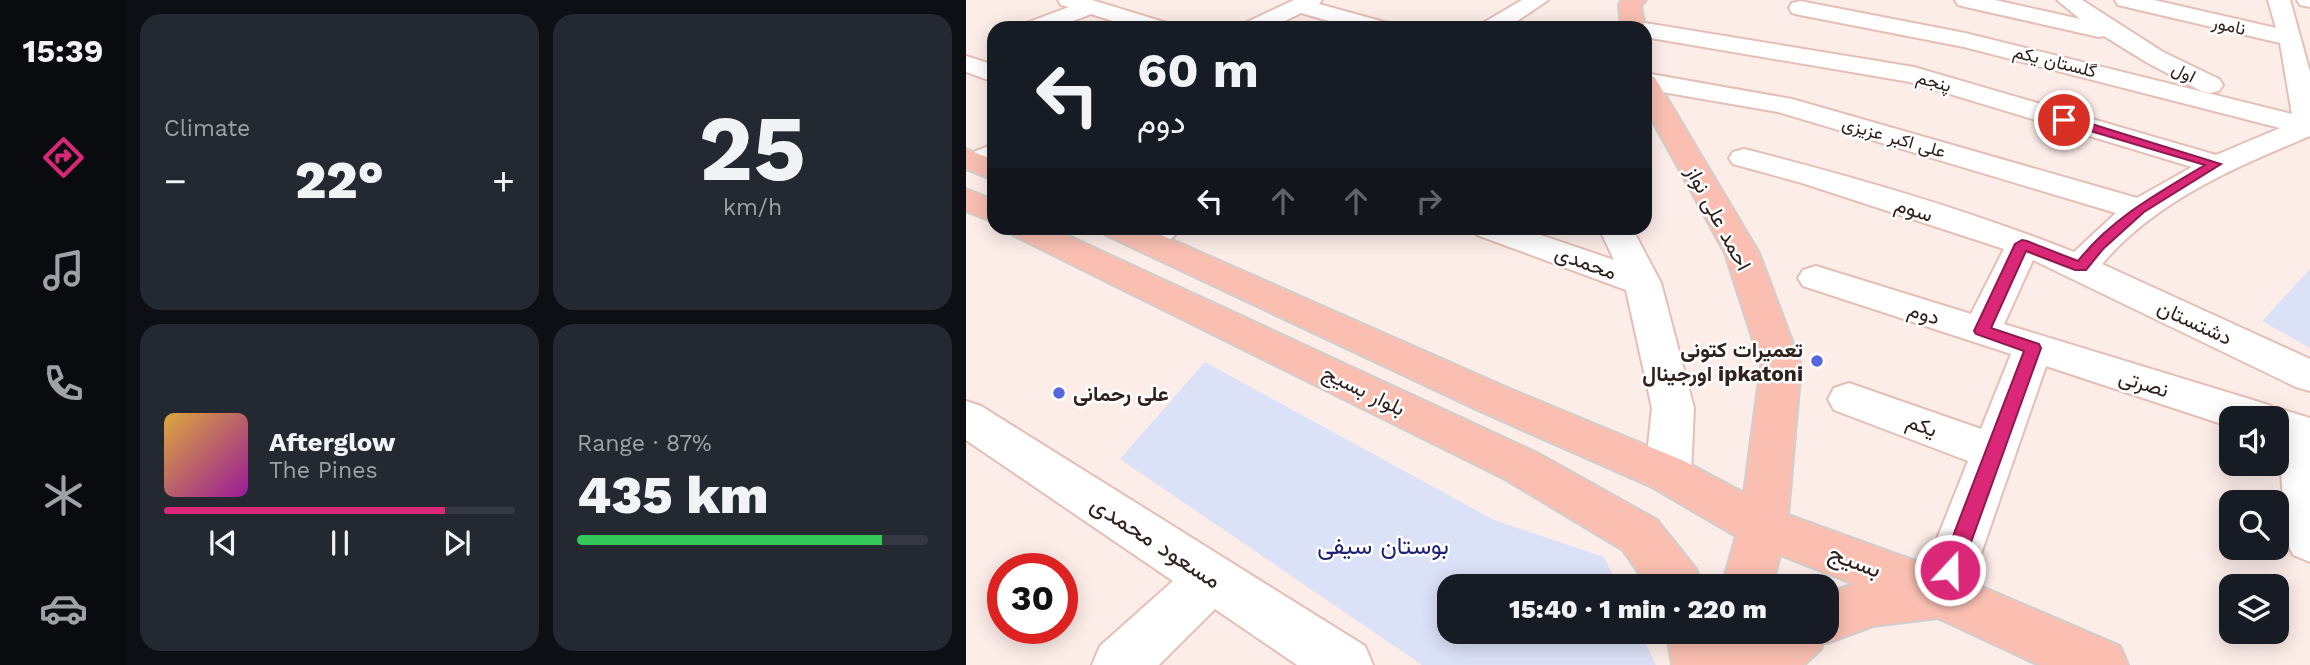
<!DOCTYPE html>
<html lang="en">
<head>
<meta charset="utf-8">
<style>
	body { margin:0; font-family:"Work Sans",Vazirmatn,sans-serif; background:#242831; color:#f1f3f6; height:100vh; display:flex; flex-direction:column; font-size:26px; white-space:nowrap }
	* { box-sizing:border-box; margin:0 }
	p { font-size:23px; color:#9ea1a6 }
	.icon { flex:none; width:38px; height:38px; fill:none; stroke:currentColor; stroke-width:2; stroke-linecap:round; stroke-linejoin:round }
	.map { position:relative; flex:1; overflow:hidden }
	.panel { display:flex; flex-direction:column; gap:14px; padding:14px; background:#0d0f14; width:840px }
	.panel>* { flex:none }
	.guide { position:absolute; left:21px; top:21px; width:665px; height:214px; border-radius:21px; box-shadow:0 4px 18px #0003; background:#171b24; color:#f1f3f6; overflow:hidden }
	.fabs { position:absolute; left:1253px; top:406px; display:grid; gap:14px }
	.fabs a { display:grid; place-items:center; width:70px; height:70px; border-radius:14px; background:#171b24; box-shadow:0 4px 18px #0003; font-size:35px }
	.speed { position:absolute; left:21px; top:553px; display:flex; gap:14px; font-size:35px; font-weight:700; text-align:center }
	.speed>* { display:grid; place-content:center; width:91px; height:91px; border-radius:50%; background:#171b24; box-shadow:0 4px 18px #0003; line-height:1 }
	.speed .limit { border:10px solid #d22; background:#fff; color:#111 }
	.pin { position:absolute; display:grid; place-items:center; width:60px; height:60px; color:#fff; margin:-30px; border:4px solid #fff; border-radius:50%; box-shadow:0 2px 7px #0007 }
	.me { position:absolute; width:77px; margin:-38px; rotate:21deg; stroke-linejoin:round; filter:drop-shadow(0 0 5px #0008) }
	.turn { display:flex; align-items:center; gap:24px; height:147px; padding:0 35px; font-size:32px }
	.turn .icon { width:91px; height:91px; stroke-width:2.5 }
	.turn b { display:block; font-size:49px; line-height:60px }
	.lanes { display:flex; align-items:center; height:66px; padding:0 35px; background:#0003; justify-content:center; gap:35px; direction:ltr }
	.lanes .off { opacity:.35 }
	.big { font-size:52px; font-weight:800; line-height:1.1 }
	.panel .widget { flex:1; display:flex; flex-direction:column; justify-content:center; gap:10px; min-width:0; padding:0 24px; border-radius:21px; background:#242831 }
	.panel .dial { align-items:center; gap:0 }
	.dial b { font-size:91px; line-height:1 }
	.song { display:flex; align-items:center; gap:21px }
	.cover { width:84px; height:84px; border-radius:10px; background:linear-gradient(135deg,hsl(40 70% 55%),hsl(300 70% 35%)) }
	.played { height:7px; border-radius:4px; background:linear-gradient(90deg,#db2777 80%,#363941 80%) }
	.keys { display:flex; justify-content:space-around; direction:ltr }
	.heat { display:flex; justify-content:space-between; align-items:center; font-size:38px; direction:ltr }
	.charge { height:10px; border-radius:5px; background:linear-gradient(90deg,#34c759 87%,#363941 0) }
	.panel .tiles { flex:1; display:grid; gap:14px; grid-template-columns:repeat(2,1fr) }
	.trip { position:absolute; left:471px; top:574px; width:402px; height:70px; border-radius:21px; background:#171b24; box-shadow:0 4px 18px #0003; font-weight:800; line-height:70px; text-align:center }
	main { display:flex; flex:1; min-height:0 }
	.dock { display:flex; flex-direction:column; width:126px; justify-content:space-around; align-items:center; background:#090b0e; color:#9ea1a6 }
	.dock .icon { width:49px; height:49px }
	.dock .on { color:#db2777 }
	.dock b { font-size:32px; color:#f1f3f6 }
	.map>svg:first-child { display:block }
</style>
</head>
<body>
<main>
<nav class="dock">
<b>15:39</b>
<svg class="icon on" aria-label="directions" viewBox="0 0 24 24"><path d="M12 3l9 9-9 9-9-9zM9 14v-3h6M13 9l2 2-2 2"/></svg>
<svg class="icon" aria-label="music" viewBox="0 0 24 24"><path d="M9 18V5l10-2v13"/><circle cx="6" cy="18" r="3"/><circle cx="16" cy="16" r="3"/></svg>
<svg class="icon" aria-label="phone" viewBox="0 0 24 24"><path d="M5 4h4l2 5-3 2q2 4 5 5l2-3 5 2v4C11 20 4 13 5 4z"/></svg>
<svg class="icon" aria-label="climate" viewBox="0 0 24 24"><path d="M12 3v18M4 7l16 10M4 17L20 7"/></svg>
<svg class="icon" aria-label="car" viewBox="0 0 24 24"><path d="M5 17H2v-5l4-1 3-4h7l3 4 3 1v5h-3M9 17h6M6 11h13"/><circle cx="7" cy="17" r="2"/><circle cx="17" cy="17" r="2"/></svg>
</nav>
<section class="panel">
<div class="tiles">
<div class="widget"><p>Climate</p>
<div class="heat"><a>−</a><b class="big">22°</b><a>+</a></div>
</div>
<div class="widget dial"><b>25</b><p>km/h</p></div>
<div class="widget">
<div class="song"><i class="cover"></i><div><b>Afterglow</b><p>The Pines</p></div></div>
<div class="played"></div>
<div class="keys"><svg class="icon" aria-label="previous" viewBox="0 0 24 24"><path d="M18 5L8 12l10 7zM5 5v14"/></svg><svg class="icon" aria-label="pause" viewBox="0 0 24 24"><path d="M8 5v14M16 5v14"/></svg><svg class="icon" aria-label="next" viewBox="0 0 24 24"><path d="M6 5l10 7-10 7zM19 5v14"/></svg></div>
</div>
<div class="widget"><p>Range · 87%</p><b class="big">435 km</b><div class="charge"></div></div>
</div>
</section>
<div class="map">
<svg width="1344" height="665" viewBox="0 0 1344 665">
	<rect width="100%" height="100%" fill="#fdede9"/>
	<path fill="#dbe1f7" d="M1344,269V348L1296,321Z
		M239,362L528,520L638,557L652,586H483V632H674L690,665H456L154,459Z"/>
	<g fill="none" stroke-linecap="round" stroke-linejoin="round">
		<g stroke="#e5bfb6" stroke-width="4">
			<path id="minor" d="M92,0H126L201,23L205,28H169L125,14L89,28H56L60,23L103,7L95,5Z
				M328,0H356L353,4L422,23L426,28H388L335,13L305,28H275L279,23Z
				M556,0H582L541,28H513L517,23Z
				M989,0H1029L1114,19L1091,0H1116L1197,52L1253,79L1257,85L1253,91L1244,93L1235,91L1180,62L1138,36L1133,37L1000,7L992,5Z
				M1149,0H1188L1310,28L1302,0H1324L1344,72V136C1268,168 1191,200 1136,264L1344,359V391L1330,387L1067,260L1038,324L1290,401L1305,406L1307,410L1311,408L1344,418V562L1327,555L1320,540L1311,418H1265V427L1080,366L1001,594L993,611L975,618L957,611L949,594L1002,461L868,410L862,399L868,388L883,383L1015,429L1045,354L837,286L832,278L837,270L850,266L1005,314L1038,249L836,183L767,164L763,158L767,152L778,149C889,177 1002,210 1108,252L1150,213L812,112L679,89V73L826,99L1171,198L1226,167L944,82L679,37V28H669L679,23L948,67L1250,155L1314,128L998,47L834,15L826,13L823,8L826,3L834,1L999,33L1326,114L1314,43L1152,5Z
				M1331,0H1344V7L1334,5Z
				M0,56L28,65V82L0,72Z
				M28,144V164L9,171L0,169V155Z
				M175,228H215C204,244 185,252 166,247L161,240L166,233Z
				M507,228H554L648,260L633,228H666L695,283L728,408L725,474L718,487L702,493L686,487L679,474L686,408L660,290L511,235Z
				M0,401L15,406L399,646L407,665H331L249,609L193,665H126L134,646L207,581L0,440Z"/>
		</g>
		<g stroke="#d1cecd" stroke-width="4">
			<path id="major" d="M656,0H680L675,6L679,28H655L653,4Z
				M679,75L688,77L692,83L793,253L835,365L822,515L993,577L1154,646L1162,665H1073L972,618L907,626L861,643L858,642L854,650L838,665H706L701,632H861V593L888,584L814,555L806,586H756L770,536L686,487L514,411L140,235L135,228H179L544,389L718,461L778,493L795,365L759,253L679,107Z
				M0,149L28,160V180L0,169Z
				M0,189L28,200V222L0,211Z
				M42,228H85L571,453L691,520L730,569L737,586H682L657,550L539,479L47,235Z"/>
		</g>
		<use href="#minor" fill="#fff" fill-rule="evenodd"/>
		<use href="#major" fill="#fabfb1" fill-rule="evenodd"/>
	</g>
	<path fill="#db2777" stroke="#8e194d" stroke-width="2" d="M1094,117H1103L1255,164L1178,212L1137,249L1120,270H1109L1060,251L1025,328L1073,344L1075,348L995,570L992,577L984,580L977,577L974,570L1058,351L1010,334L1008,331L1049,244L1056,240L1061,241L1112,261C1146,218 1192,193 1239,165L1094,122Z"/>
	<g fill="#5766dc" stroke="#fff" stroke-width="2.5">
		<circle cx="851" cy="361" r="7"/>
		<circle cx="93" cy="393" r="7"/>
	</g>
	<g text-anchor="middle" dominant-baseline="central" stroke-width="5" stroke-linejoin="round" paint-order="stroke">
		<g font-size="18" fill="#2f211d" stroke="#fff">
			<text transform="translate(1263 25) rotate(13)">نامور</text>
			<text transform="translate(1089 61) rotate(14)">گلستان یکم</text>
			<text transform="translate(1218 72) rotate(27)">اول</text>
			<text transform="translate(968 81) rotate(16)">پنجم</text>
			<text transform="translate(928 137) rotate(16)">علی اکبر عزیزی</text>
		</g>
		<g font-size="21" fill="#2f211d" stroke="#fff">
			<text transform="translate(948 209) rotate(18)">سوم</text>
			<text transform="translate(753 218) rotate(62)">احمد علی نواز</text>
			<text transform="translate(620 262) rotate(20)">محمدی</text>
			<text transform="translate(958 313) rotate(17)">دوم</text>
			<text transform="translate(1229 322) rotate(25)">دشتستان</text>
			<text transform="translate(1178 383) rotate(17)">نصرتی</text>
			<text transform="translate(398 390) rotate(26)">بلوار بسیج</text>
			<text transform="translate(956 425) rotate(20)">یکم</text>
		</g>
		<g font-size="21" font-weight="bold" fill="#2f211d" stroke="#fff" text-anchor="end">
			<text x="837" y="349">تعمیرات کتونی<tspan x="837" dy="24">اورجینال ipkatoni</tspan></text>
			<text x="107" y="393" text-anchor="start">علی رحمانی</text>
		</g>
		<g font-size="24" fill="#2f211d" stroke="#fff">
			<text transform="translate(190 542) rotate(33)">مسعود محمدی</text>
			<text transform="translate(889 561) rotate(21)">بسیج</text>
		</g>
		<g font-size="24" fill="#1f2274" stroke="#fff">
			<text x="417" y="546">بوستان سیفی</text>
		</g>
	</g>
</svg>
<div class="fabs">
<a><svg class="icon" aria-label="sound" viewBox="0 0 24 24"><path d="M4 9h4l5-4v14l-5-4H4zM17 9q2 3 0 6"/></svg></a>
<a><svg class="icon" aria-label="search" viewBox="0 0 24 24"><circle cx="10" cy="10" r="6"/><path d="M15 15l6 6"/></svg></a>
<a><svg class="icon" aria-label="layers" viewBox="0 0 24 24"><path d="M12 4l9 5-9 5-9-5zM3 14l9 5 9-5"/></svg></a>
</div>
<div class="speed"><div class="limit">30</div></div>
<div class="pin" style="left:1098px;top:120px;background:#d93025"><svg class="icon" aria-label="arrive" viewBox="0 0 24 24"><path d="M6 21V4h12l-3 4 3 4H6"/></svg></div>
<svg class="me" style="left:984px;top:570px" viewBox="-20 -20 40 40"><circle r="17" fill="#db2777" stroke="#fff" stroke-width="3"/><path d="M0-11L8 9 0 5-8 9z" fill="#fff"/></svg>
<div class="trip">15:40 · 1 min · 220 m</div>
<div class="guide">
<div class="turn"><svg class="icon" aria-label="left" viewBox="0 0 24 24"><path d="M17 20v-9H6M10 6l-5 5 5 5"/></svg><div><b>60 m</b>دوم</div></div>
<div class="lanes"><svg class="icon" aria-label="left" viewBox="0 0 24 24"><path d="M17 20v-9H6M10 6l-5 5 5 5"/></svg><svg class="icon off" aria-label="ahead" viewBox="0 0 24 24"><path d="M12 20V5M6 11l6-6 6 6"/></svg><svg class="icon off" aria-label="ahead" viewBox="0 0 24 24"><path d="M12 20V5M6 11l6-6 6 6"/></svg><svg class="icon off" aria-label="right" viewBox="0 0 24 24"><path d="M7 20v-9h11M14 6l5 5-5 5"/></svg></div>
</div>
</div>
</main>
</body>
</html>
